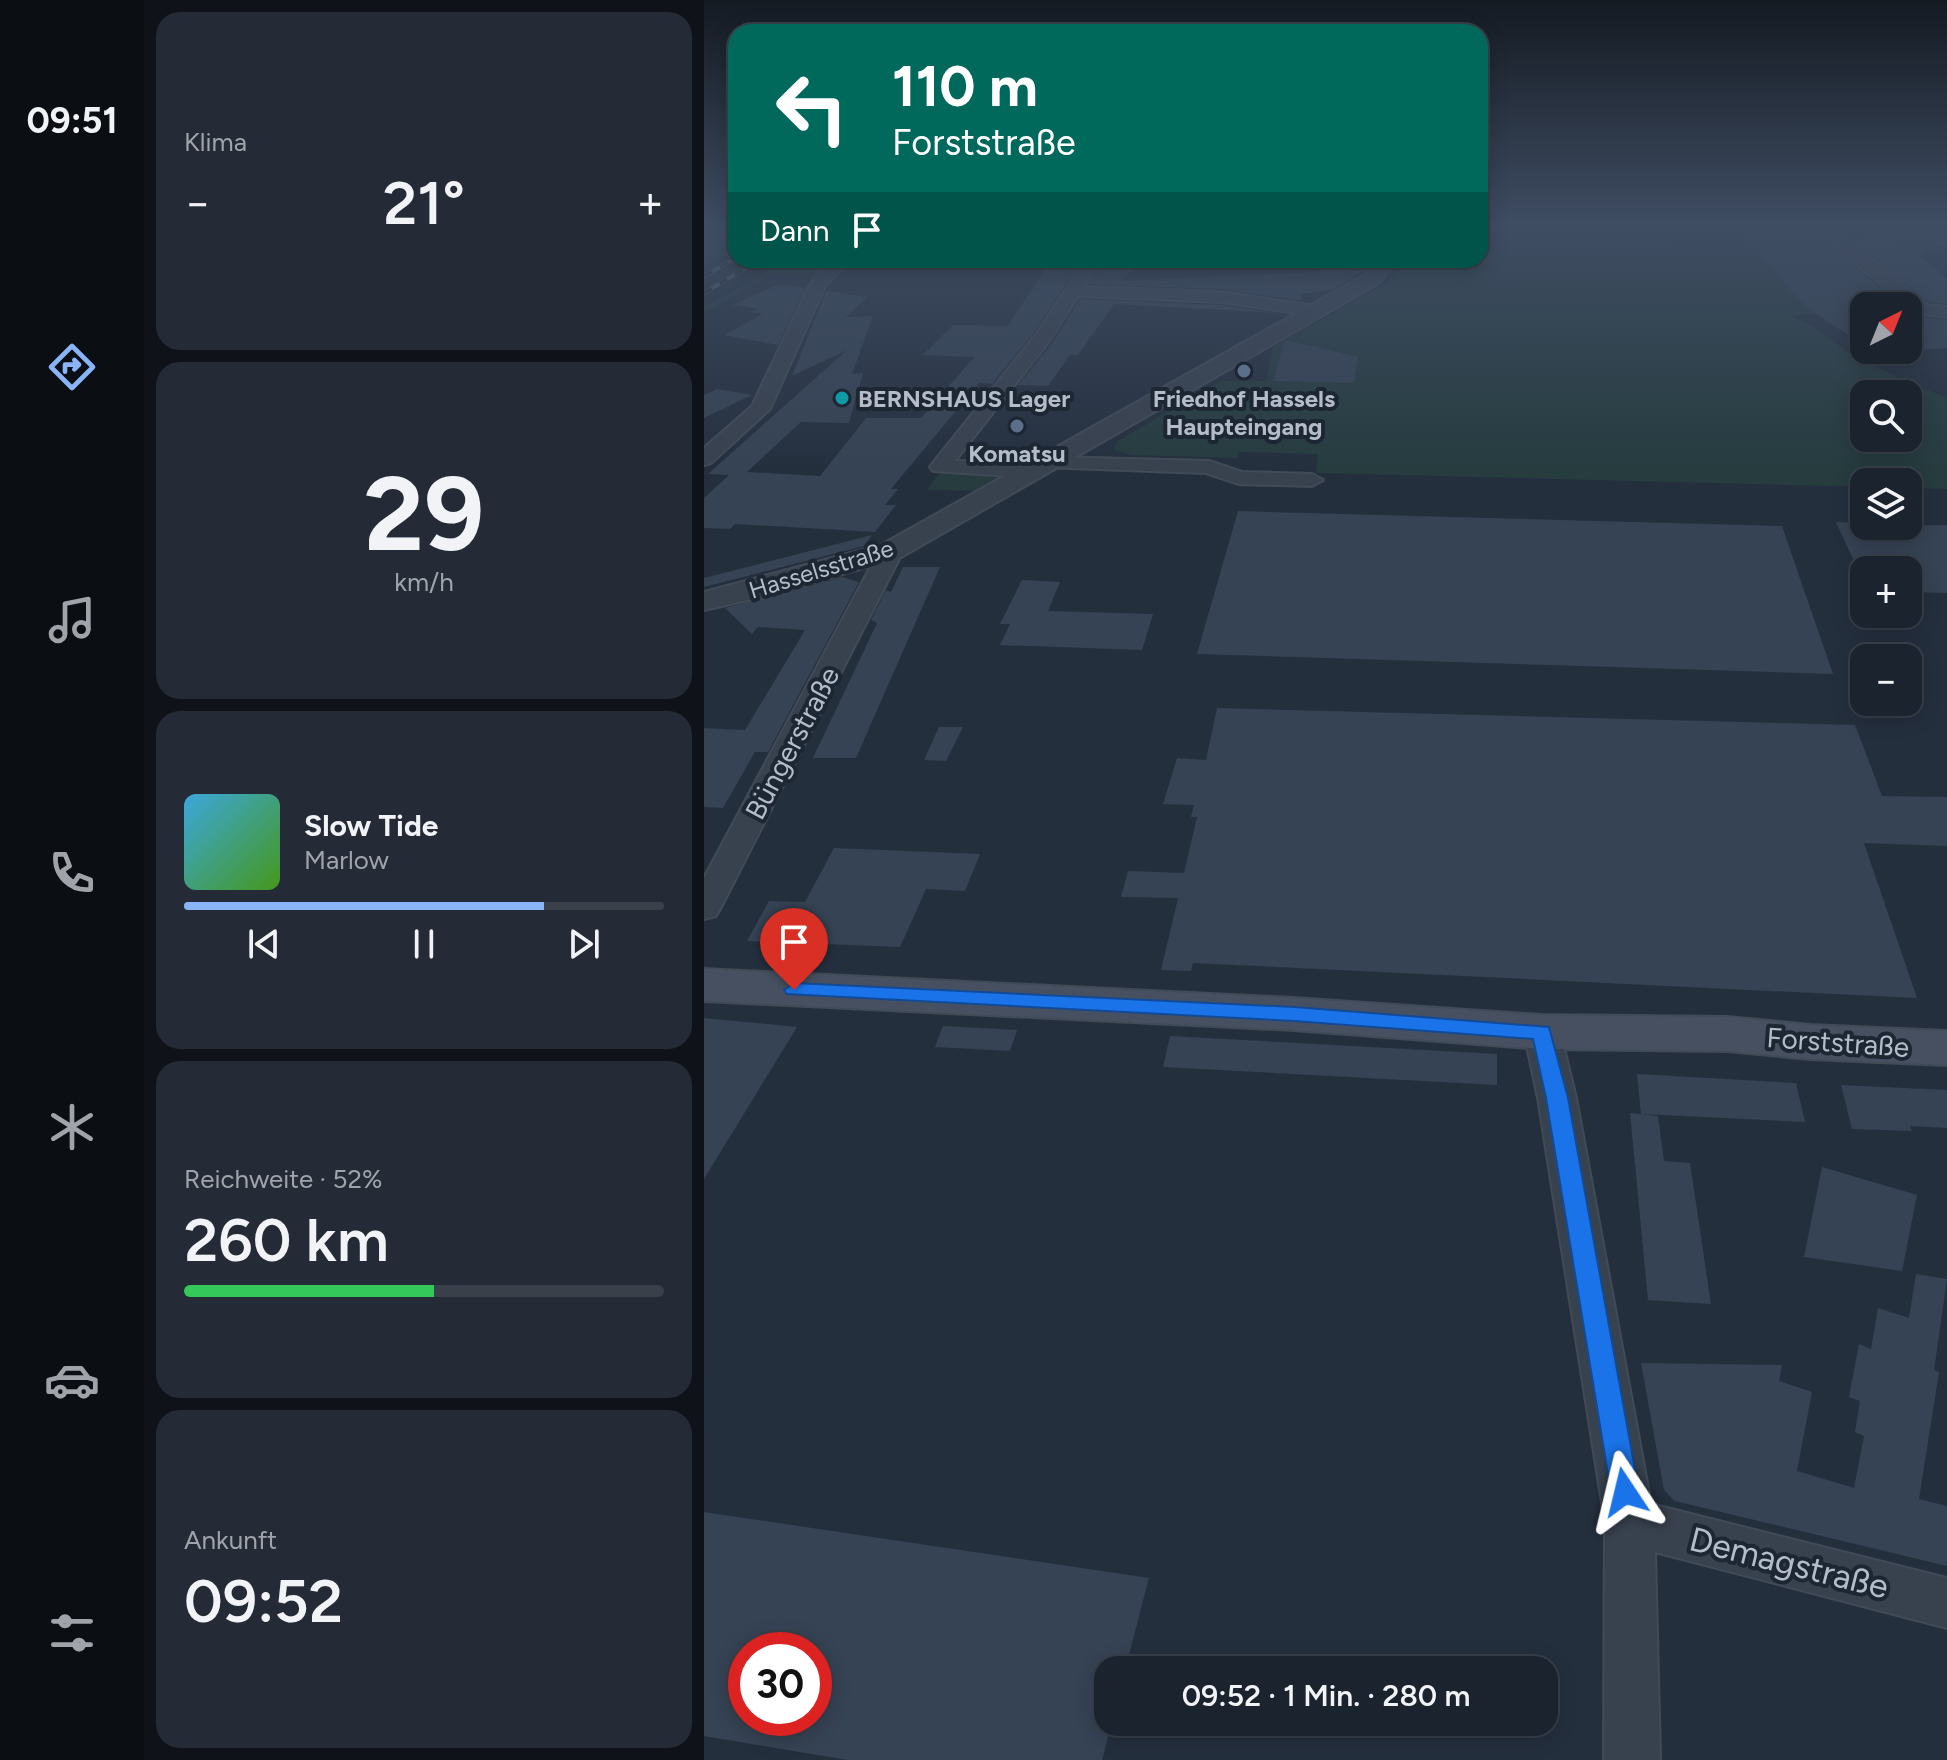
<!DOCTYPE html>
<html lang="de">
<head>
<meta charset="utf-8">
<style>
	body { margin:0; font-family:Figtree,sans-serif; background:#242b36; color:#f1f3f6; height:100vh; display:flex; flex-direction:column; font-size:30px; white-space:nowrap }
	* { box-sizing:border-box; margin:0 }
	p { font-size:26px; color:#a0a4aa }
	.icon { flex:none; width:44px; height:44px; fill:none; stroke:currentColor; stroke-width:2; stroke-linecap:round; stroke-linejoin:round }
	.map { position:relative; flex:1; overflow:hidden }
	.sheet { display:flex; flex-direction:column; gap:12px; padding:12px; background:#0f1319; width:560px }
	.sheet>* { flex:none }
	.banner { position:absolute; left:24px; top:24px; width:760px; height:244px; border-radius:24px; box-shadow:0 4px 20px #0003,0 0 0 2px #39404a; background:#00695c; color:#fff; overflow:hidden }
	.needle { width:52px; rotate:43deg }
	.fabs { position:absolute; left:1146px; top:292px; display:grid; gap:16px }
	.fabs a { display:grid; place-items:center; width:72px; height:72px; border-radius:16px; background:#1b232e; box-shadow:0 4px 20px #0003,0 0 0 2px #39404a; font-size:40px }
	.speed { position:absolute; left:24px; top:1632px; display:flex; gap:16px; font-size:40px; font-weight:700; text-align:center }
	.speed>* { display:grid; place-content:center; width:104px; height:104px; border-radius:50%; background:#1b232e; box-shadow:0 4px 20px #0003,0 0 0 2px #39404a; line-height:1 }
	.speed .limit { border:12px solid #d22; background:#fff; color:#111 }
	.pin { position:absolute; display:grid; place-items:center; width:68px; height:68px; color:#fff; margin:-82px -34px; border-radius:50% 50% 50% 0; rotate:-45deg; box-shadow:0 0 8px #0007 }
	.pin .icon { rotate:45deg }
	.me { position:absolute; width:88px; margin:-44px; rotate:350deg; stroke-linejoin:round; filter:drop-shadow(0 0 6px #0008) }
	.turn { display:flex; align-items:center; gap:28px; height:168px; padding:0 32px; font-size:36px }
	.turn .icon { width:104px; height:104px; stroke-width:2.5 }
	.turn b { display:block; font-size:56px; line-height:68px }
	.then { display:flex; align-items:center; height:76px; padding:0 32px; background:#0003; gap:16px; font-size:30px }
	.big { font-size:60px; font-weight:600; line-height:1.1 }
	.sheet .card { flex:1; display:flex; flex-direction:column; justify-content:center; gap:12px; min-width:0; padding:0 28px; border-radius:24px; background:#242b36 }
	.sheet .dial { align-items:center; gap:0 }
	.dial b { font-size:104px; line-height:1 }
	.song { display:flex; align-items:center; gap:24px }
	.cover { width:96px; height:96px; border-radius:12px; background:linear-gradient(135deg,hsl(200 70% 55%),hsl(100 70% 35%)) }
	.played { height:8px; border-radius:4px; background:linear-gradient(90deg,#8ab4f8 75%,#39404a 75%) }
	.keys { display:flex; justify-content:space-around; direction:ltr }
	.heat { display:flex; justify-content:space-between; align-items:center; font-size:44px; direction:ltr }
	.charge { height:12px; border-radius:6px; background:linear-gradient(90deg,#34c759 52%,#39404a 0) }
	.trip { position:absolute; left:390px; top:1656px; width:464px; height:80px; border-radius:24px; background:#1b232e; box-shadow:0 4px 20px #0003,0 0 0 2px #39404a; font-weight:600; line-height:80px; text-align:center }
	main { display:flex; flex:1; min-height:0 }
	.menu { display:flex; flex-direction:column; width:144px; justify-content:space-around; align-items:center; background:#0b0e12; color:#a0a4aa }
	.menu .icon { width:56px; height:56px }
	.menu .current { color:#8ab4f8 }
	.menu b { font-size:36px; color:#f1f3f6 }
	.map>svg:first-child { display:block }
</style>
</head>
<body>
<main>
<nav class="menu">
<b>09:51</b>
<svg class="icon current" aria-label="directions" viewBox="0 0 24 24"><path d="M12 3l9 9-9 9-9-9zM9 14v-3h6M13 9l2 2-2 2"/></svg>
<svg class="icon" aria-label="music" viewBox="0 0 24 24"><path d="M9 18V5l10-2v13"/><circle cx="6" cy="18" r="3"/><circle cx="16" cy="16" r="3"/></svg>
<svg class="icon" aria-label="phone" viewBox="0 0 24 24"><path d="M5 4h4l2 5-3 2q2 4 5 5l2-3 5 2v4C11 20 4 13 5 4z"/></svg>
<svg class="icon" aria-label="climate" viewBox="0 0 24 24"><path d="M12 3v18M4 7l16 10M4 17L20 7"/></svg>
<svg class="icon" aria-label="car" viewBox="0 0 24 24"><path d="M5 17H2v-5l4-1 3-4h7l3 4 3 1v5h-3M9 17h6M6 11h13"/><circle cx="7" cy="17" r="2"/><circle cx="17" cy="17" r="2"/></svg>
<svg class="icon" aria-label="filters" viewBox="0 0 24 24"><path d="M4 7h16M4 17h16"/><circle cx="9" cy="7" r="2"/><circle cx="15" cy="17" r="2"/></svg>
</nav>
<section class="sheet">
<div class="card"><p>Klima</p>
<div class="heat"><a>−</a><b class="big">21°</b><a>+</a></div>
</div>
<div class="card dial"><b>29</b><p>km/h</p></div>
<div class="card">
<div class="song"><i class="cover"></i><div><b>Slow Tide</b><p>Marlow</p></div></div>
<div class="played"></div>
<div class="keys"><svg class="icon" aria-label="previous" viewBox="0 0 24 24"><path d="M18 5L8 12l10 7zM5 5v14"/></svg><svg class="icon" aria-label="pause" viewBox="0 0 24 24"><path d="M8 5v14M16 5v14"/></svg><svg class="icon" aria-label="next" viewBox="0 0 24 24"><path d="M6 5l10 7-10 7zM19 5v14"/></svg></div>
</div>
<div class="card"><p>Reichweite · 52%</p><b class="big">260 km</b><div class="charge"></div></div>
<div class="card"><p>Ankunft</p><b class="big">09:52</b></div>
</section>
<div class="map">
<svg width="1243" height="1760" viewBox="0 0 1243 1760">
	<rect width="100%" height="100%" fill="#242f3e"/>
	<path fill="#263c3f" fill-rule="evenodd" d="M776,224H953L969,245L1058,244L1125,314L1086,316C1109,322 1124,340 1145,352C1176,370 1209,384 1243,398V489L1204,488V482H1160V487L612,473L614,454L534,452V458L427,455L410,450L412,442L517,381H562L569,347L680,285L703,260H776ZM1160,394H1204V438H1160Z
		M84,260H128L107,277L69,274L0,313V307Z
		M236,472L292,474L296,477L271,491L223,490Z"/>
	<path fill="#364354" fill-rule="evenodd" d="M1023,224H1087L1096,232H1108L1199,306H1160V344L1155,342L1105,309L1078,281H1083Z
		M0,228L32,230V248L0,266Z
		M1235,247L1241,252H1218L1221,255H1214L1243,278V304L1224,302L1160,249Z
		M620,260H647L644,271L661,270L628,290L597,294L598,299L595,300L517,289L385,284L397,266L407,261L436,263L416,281L614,272Z
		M345,265H374L331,331L288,384L275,383L187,489H194L181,505H192L171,532L31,524L26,529L0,528V498L25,475L4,474L143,350L88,376L122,291L163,297L142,317L169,316L148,374L159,373L145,423L97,422L43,472L116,476L162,418H217L270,357L219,355L249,325L303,326Z
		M75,284L101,288L74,345L20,335L58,314L45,312L53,309L29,305Z
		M376,299L517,305L572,313L410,304L374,355H366L344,386L314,385L349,342Z
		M1204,310L1212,316L1243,320V348L1171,353L1168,350H1204Z
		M581,340L654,357L650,383L569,381Z
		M13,389L48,395L0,418V395Z
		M534,511L1078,526L1129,674L493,654Z
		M1132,522L1160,523V526L1243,525V593L1204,592V570H1154Z
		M168,535L160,546L0,587V578Z
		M199,567H236L152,758H109L173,623L167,620L182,590L187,592Z
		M138,577L155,582L64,752H51L19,808L0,807V728L41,730L101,630L54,627L48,634L21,608Z
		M318,580L356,582L344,611L449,614L438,650L296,645L306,624H296Z
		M513,708L1151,725L1178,796L1243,797V846L1160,843L1213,998L489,963L487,971L457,970L474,898L417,897L424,871L480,873L493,817H487L490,805L459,804L473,758L502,760Z
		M235,727H259L242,761L220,760Z
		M130,848L276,854L261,891L222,889L196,947L43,941L65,901L101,902Z
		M0,1018L93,1027L0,1179Z
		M239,1026L313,1030L306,1051L231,1047Z
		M466,1036L793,1054V1085L459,1067Z
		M933,1074L1092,1083L1101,1122L937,1114Z
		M1137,1085L1243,1090V1128L1206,1126L1208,1131L1148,1129Z
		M926,1113L954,1116L960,1161L986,1163L1007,1304L944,1300Z
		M1118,1167L1213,1195L1198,1271L1100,1257Z
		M1212,1274L1243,1279L1230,1370L1235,1372L1215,1499L1243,1506V1566L971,1501L960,1490L937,1363L1078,1365L1075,1381L1108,1392L1093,1471L1150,1488L1160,1436L1151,1432L1156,1401L1145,1397L1155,1344L1167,1349L1174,1308L1205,1318Z
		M0,1512L445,1578L421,1670H404V1722H408L398,1760H144L0,1736ZM42,1650H110V1718H42Z"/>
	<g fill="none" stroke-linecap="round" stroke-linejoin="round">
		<g stroke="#414a57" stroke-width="4">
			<path id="minor" d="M1103,224H1119L1139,238L1243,236V244L1152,246L1223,305L1243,307V317L1212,313Z
				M129,260H146L121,286L66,409L7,463L0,465V448L48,406L105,286L114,272Z
				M381,260H397L380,287L517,292L612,306L620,311L612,316L517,302L374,296L346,340L251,461C272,462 325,459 339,474L335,478L229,471L226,467L229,463L333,333Z
				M346,457L505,461L538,472L608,474L619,480L608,486L535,484L502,473L339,467L336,463Z
				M187,544L195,546L199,551L16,909L12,916L0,919V878L175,551L179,546Z
				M838,1020L851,1023L856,1032L872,1098L947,1504L1243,1578V1628L951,1552L956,1760H900L901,1522L834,1098L820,1032L825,1023Z"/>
		</g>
		<g stroke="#414a57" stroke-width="4">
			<path id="tertiary" d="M672,260H692L675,283L197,557L62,596L0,610V592L177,545L661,275Z"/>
		</g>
		<g stroke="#414a57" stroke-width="4">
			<path id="secondary" d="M0,969L590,998L838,1015L1024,1017L1106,1025L1243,1031V1065L1106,1059L1024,1051L838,1049L590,1030L0,1001Z"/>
		</g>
		<use href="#minor" fill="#38414e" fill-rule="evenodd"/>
		<use href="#tertiary" fill="#38414e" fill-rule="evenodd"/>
		<use href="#secondary" fill="#465061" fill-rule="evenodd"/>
		<g stroke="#5a6575" stroke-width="4">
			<path id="rail" d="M0,276L32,258
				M0,293L55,260"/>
		</g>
		<use href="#rail" stroke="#1d2633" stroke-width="3" stroke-dasharray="9" stroke-linecap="butt"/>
	</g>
	<linearGradient id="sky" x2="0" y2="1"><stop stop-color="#141a22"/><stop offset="0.48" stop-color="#3f4d63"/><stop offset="1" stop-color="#3f4d63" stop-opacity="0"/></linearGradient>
	<rect width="1243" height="470" fill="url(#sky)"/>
	<path fill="#1a73e8" stroke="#114b97" stroke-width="2" d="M90,983L590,1007L845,1027L864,1098L935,1492L931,1501L921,1505L911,1501L907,1492L842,1098L829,1039L590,1021L83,994L80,990Z"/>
	<g fill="#5c6f8a" stroke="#1d2633" stroke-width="3">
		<circle cx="540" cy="371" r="8"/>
		<circle cx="313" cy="426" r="8"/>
	</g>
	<circle fill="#0f9aa8" stroke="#1d2633" stroke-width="3" cx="138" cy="398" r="8"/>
	<g text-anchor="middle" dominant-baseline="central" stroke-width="8" stroke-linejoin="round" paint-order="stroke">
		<g font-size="24" font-weight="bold" fill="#b4bcc9" stroke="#1d2633">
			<text x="154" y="398" text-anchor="start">BERNSHAUS Lager</text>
			<text x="540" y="398">Friedhof Hassels<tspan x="540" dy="28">Haupteingang</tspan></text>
			<text x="313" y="453">Komatsu</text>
		</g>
		<g font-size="24" fill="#b4bcc9" stroke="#1d2633">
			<text transform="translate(117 569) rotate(-17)">Hasselsstraße</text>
		</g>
		<g font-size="28" fill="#b4bcc9" stroke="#1d2633">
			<text transform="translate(88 743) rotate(-62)">Büngerstraße</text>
			<text transform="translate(1134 1042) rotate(4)">Forststraße</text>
		</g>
		<g font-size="34" fill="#b4bcc9" stroke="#1d2633">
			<text transform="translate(1085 1563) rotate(14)">Demagstraße</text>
		</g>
	</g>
</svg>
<div class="fabs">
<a><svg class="needle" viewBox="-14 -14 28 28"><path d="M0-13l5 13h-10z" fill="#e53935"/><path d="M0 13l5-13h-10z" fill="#a0a4aa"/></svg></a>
<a><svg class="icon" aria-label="search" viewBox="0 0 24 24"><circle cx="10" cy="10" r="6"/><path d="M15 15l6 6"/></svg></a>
<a><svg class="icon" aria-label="layers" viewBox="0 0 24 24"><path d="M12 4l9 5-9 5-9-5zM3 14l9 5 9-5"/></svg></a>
<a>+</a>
<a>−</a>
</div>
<div class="speed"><div class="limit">30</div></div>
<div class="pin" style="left:90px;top:990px;background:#d93025"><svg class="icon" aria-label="arrive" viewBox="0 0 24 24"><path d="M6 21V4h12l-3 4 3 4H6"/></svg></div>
<svg class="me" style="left:921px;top:1492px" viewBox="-20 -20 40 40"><path d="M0-17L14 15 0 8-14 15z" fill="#1a73e8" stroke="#fff" stroke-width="4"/></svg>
<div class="trip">09:52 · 1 Min. · 280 m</div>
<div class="banner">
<div class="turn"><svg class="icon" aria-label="left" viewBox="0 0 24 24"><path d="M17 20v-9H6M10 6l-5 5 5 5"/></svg><div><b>110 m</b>Forststraße</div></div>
<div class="then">Dann<svg class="icon" aria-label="arrive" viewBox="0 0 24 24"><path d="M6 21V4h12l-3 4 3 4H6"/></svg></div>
</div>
</div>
</main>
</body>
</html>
